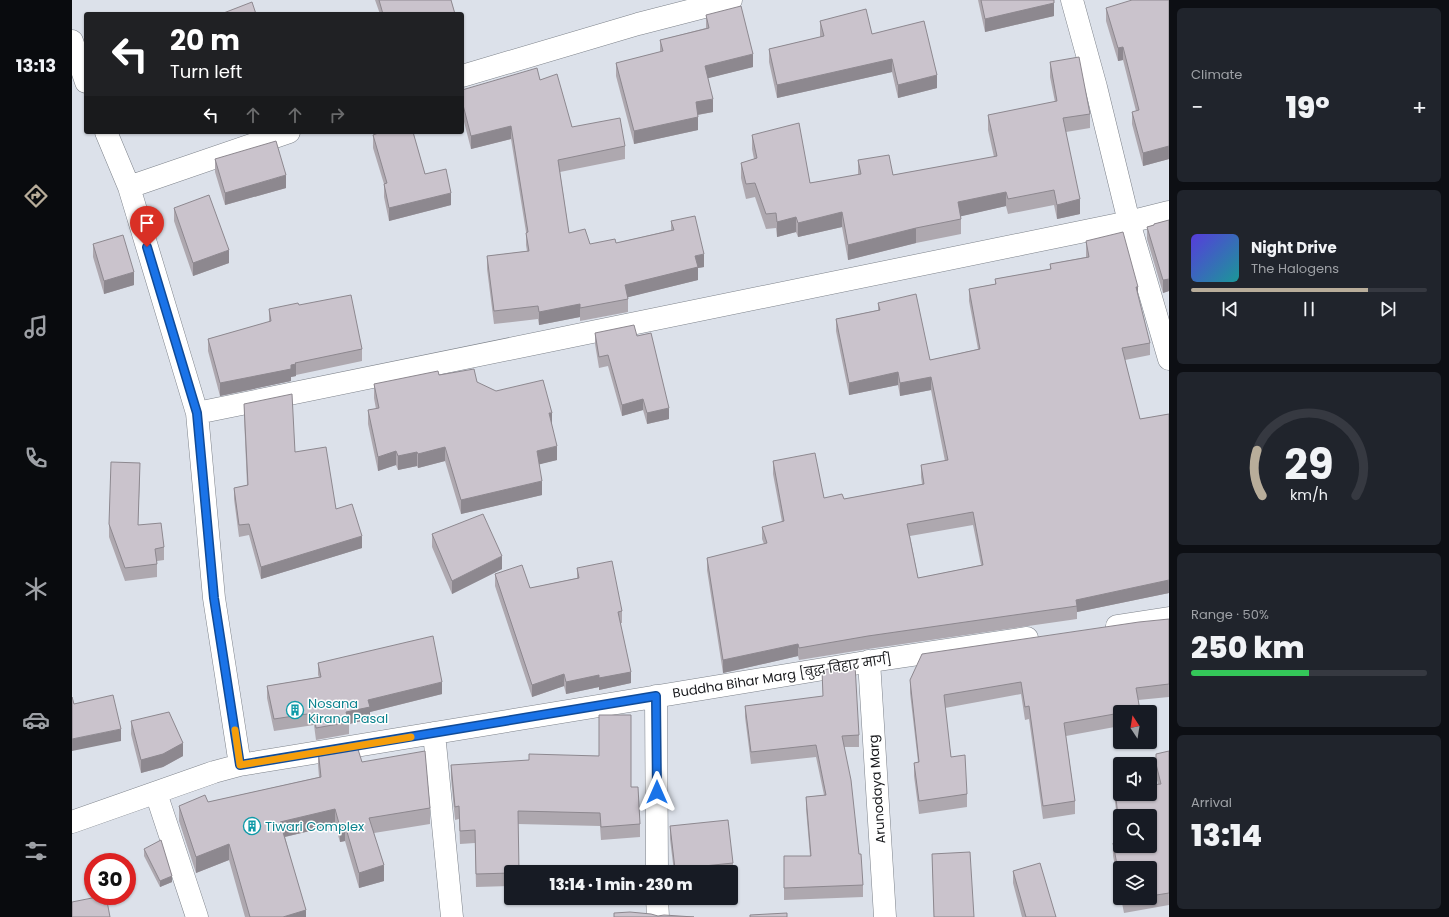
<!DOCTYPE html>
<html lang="en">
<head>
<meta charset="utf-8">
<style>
	body { margin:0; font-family:Poppins,"Noto Sans Devanagari",sans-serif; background:#20242c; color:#f1f3f6; height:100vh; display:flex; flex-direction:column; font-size:15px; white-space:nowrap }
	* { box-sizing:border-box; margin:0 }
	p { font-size:13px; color:#9ea1a6 }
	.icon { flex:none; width:22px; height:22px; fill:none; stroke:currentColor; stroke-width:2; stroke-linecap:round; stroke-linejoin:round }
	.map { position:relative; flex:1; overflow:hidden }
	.drawer { display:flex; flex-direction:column; gap:8px; padding:8px; background:#0d0f14; width:280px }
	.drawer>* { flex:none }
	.guide { position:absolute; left:12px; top:12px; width:380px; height:122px; border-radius:4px; box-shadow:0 1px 3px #0004; background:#202124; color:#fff; overflow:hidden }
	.needle { width:26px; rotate:348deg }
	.fabs { position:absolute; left:1041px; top:705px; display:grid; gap:8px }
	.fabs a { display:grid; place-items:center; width:44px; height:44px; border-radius:4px; background:#171b24; box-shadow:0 1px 3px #0004; font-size:20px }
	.speed { position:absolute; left:12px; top:853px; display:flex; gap:8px; font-size:20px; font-weight:700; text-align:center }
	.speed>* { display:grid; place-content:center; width:52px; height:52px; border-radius:50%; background:#171b24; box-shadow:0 1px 3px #0004; line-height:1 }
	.speed .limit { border:6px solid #d22; background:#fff; color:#111 }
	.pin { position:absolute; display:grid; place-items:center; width:34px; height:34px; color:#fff; margin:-41px -17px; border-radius:50% 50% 50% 0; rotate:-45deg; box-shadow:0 0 4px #0007 }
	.pin .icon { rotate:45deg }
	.me { position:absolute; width:44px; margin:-22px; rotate:0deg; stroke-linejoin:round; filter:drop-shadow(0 0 3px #0008) }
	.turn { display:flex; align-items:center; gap:14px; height:84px; padding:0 20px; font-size:18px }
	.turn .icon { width:52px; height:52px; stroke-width:2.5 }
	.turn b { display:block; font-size:28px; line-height:34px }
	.lanes { display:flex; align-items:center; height:38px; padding:0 20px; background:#0003; justify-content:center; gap:20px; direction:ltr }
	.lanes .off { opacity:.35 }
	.big { font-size:30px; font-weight:800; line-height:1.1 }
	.drawer .widget { flex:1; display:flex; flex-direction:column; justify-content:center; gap:6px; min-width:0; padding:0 14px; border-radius:6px; background:#20242c }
	.drawer .dial { align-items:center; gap:0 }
	.dial svg { height:104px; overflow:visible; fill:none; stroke:#363941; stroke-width:7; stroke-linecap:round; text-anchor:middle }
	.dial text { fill:#f1f3f6; stroke:none }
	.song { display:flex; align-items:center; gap:12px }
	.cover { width:48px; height:48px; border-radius:6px; background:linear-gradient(135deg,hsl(250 70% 55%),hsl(180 70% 35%)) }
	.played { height:4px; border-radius:2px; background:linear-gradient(90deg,#b8ad9a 75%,#363941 75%) }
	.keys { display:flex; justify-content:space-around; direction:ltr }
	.heat { display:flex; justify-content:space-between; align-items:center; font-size:22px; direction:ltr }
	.charge { height:6px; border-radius:3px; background:linear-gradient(90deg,#34c759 50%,#363941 0) }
	.trip { position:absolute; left:432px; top:865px; width:234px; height:40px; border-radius:4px; background:#171b24; box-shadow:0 1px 3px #0004; font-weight:800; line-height:40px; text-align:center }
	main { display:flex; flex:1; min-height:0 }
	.dock { display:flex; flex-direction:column; width:72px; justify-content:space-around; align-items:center; background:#090b0e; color:#9ea1a6 }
	.dock .icon { width:28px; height:28px }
	.dock .active { color:#b8ad9a }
	.dock b { font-size:18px; color:#f1f3f6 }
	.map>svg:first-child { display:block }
</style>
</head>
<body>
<main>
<nav class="dock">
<b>13:13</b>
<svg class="icon active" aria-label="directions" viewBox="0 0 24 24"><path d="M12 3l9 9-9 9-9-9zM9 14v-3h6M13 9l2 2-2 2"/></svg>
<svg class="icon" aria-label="music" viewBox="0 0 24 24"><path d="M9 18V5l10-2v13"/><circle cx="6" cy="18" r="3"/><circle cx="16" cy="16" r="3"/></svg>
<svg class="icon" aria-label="phone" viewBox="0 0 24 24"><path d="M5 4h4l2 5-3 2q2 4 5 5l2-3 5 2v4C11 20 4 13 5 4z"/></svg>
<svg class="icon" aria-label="climate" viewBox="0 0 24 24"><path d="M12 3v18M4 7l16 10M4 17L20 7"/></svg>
<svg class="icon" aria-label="car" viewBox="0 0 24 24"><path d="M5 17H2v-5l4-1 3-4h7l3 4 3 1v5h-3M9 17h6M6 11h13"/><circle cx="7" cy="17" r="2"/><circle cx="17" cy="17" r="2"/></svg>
<svg class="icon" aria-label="filters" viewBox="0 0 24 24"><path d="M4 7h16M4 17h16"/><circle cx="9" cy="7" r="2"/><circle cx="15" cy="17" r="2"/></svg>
</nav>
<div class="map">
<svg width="1097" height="917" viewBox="0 0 1097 917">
	<rect width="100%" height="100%" fill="#dce1ea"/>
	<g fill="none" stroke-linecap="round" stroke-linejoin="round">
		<g stroke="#7d828a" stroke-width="23">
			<path id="street" d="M1000,0L1024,87L1057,222L1097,359
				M0,41L14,82
				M390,76L566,24L659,0
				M34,132L57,187L125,413L142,598L168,765
				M57,187L217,132
				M125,413L1057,222L1097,212
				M1045,626L1097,618
				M797,661L813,917
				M584,696L585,872
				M362,733L380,917
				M84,793L125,917
				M0,822L142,772L168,765L800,661L955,638
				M585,898L586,917"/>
		</g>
		<use href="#street" stroke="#fff" stroke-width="22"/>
	</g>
	<path fill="#aea8af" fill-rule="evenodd" d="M303,0H379L383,14H308Z
		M906,0H982V16L913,32Z
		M1097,0V159L1071,166L1060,124V112L1064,111L1051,60L1046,61L1034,21V8Z
		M634,15L681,67L636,78L641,112L626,115V130L562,144L544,76V63L588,52V40L634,28Z
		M748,21L800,34L865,88L826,98L820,72L705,98L697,62V49L748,37Z
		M978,62L1018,114V128L994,132L1008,214L985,219L982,205L936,214L934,206L889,216V234L844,243L776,260L770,227L726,237L724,232L705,237L704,228L694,229L683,197L674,199L669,178V163L682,159L680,149V135L738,183L786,175V160L821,175L922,157L916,130V115L983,102L978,77Z
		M468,80L500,127L553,146V159L488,172L497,233L518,244L544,243L599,230V221L632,267L626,268V280L556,297V312L508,321V317L467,325L466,319L422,324L415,269V256L455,251L454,245V232L439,139L399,149L390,114V90Z
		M307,132H341L353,174L379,205L317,221L312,197V184L301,148V135L307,133Z
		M143,159L214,188L153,205L143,172Z
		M102,208L157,263L121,276L102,221Z
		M1097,220V291L1091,293L1075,239V227L1082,225V224Z
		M1014,241L1066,298L1078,343V355L1053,360L1068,419L1097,414V593L1005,612V619L796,649L727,660L726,656L651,673L635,570V558L692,544L690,539V527L710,522L701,474V461L752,498L772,499L850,484L849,477V465L873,461L859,390L828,396L826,385L777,395L764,331V319L806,310V303L858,360L906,349L897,301V289L923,284V279L978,269V264L1014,257ZM901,525L909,565L846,578L838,536Z
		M21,244L62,285L32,294L21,257Z
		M227,305L290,349V361L224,375V376L219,377V381L148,396L136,351V339L197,322V309Z
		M523,333L565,336L597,419L575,424L571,410L550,416L536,366L527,368L523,344Z
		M367,375L405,382L485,460L467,464L470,495L389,514L373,461L346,468L345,466L326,470L324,465L306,471L296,424V410L304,409L302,398V384Z
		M172,404L223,452L264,509L290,548L189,579L177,535L167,537L162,499V488L175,485L172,416Z
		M68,476L66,525L92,547V560L85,561V577L53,581L37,537V524Z
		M360,534L430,569L380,594L360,547Z
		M505,568L550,611V623H548L559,683L527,690V687L494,694L492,686L460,697L423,586V574L458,588L505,578Z
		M1097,619V697L1066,700L1068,712H1048V726L994,736L1003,801V814L971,819L957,719L953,720L949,694L873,708L879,757L895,794V807L847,814L842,776V763L846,762L838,693V680Z
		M246,663L370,694L298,712V719L277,724V734L244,740L242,725L202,731L195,698V686L247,677L246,675Z
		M750,670L787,735V747H772L791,885V897L712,900V856H738L734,809V797L752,795L744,757L679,764L673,717V706L751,697Z
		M59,721L111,756L91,767L69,773L59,734Z
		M246,749L290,762L358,808V824L302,833L312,881L287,888L273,841L268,842L263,825L213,837L234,917H173L157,860L124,873L107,821V806L136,802L247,777L246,765Z
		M1097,751V905L1052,913L1049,898H1078V868H1048V893L1041,856V843L1048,842L1043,802V790L1086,784L1084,776V754ZM1048,816L1078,846H1048Z
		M379,765L559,787L568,824V837L529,840L528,826L446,824L439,872V886L404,887L403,843L388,844L387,819L383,820L379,778Z
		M598,826L661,863V876H659V872H602L598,839Z
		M72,849L100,882L88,887L72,856Z
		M860,854L902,917H862Z
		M941,871L984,917H950L941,883Z"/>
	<path fill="#8d888f" d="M982,3V16L913,32V19Z
		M1051,47V60L1046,61V48Z
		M681,54V67L633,79V66Z
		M820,59V72L705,98V85Z
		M865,75V88L826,98V85Z
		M641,99V112L624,115V102Z
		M626,117V130L562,144V131Z
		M439,126V139L399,149V136Z
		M1097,146V159L1071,166V153Z
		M214,175V188L153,205V193Z
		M934,192V206L886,217V202Z
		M379,193V205L317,221V208Z
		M1008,199V214L985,219V205Z
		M770,212V227L726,237V223Z
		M724,217V232L705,237V222Z
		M844,228V243L776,260V245Z
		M157,250V263L121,276V263Z
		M632,254V267L626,268V280L553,298V285L623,256Z
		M62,272V285L32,294V281Z
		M1097,279V291L1091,293V280Z
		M1064,287H1066V299Z
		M508,304V317L467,325V312Z
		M224,364V376L219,377V381L148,396V383Z
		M826,372V385L777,395V383Z
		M859,377V390L828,396V383Z
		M571,399V410L550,416V405Z
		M597,408V419L575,424V413Z
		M477,413H480V427Z
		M485,446V460L465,465V451Z
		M373,447V461L346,468V454Z
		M324,451V465L306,471V457Z
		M345,452V466L326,470V456Z
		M470,481V495L389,514V500Z
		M290,536V548L189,579V567Z
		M430,556V569L380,594V581Z
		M1097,580V593L1005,612L1004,600Z
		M726,644V656L651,673V660Z
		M559,672V683L527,690V687L494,694V682L527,675Z
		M492,674V686L460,697V685Z
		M370,682V694L298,712V719L277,724L274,712L296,700Z
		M49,729V741L0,751V739Z
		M111,743V756L91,767L69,773V760Z
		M263,809V825L208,838V822Z
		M273,825V841L268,842V827Z
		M157,844V860L124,873V857Z
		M312,865V881L287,888V873Z
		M100,876V882L88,887V881Z
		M234,910V917H211Z"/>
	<path fill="#cac3cc" stroke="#8d888f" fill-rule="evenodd" d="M307,0H379L383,14H311Z
		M909,0H982V3L913,19Z
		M1060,0H1097V146L1071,153L1060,112L1067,110L1051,47L1046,48L1034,8Z
		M180,2L184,14H149Z
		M669,6L681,54L633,66L641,99L624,102L626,117L562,131L544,63L591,51L588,40L637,28L634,15Z
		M794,9L800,34L852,21L865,75L826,85L820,59L705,85L697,49L752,36L748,21Z
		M1007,57L1018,114L991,118L1008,199L985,205L982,190L936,199L934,192L886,202L889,219L844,228L776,245L770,212L726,223L724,217L705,222L704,213L694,214L683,183L674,184L669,163L685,158L680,135L727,123L738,183L789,174L786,160L817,155L821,175L925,156L916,115L985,101L978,62Z
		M465,68L468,80L485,74L500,127L548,118L553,146L486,160L497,233L513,229L518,244L543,239L544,243L602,230L599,221L623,216L632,254L623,256L626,267L553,285L556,299L508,308V304L467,312L466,306L422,311L415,256L457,251L454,233L456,232L439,126L399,136L390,101V90Z
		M309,132H341L353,174L374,169L379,193L317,208L312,184L315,183L301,135Z
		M204,141L214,175L153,193L143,159Z
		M137,195L157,250L121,263L102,208Z
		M1097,220V279L1091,280L1075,227L1082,225V224Z
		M1051,232L1066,287H1064L1078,343L1050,348L1068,419L1097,414V580L1004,600L1005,606L796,636L727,648L726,644L651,660L635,558L695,543L690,527L712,521L701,461L743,453L752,498L770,494L772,499L852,484L849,465L876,460L859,377L828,383L826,372L777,383L764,319L808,310L806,303L844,294L858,360L908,349L897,289L924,284L923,279L979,269L978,264L1017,257L1014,241ZM901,512L911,565L846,578L835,524Z
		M51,235L62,272L32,281L21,244Z
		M279,295L290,349L223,363L224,364L219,365V369L148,383L136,339L199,321L197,309L226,303L227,305Z
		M562,325L565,336L579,333L597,408L575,413L571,399L550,405L536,355L527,357L523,333Z
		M402,369L405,382L424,391L471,380L480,413H477L485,446L465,451L470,481L389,500L373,447L346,454L345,452L326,456L324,451L306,457L296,410L307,408L302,384L366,371L367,375Z
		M220,394L223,452L254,447L264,509L280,504L290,536L189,567L177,524L167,525L162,488L176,485L172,404Z
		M39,462L68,463L66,525L89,523L92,547L83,549L85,564L53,568L37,524Z
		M411,514L430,556L380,581L360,534Z
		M540,561L550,611L546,612L559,672L527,678V675L494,682L492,674L460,685L423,574L450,565L458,588L507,578L505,568Z
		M1097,619V684L1064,688L1068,710L1055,712H1048V713L992,723L1003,801L971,806L957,706L953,707L949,682L872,695L879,757L893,755L895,794L847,801L842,763L847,762L838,680L850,654L1067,622Z
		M361,636L370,682L296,700L298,707L274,712L277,722L244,728L242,713L202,719L195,686L249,677L246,663Z
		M783,665L787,735L770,736L779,780L787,854H789L791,885L712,888V856H739L734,797L754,795L744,745L679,752L673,706L751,696L750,670Z
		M41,695L49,729L0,739V697L2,704Z
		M97,712L111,743L91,754L69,760L59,721Z
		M527,715H559V787H566L568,824L529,827L528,813L446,811L447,872H439V873L404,874L403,830L388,831L387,806L383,807L379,765L457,760V754L527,756Z
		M284,743L290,762L353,751L358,808L297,818L312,865L287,873L273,825L268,827L263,809L208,822L234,910L211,917H178L157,844L124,857L107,806L133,795L136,802L249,777L246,749Z
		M1097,751V893L1078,896V868H1048V881L1041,843L1048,842V846H1078V816H1048V833L1043,790L1048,789V794H1078V785L1089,784L1084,764V754Z
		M656,820L661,863L603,869L598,826Z
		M89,840L100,876L88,881L72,849Z
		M898,852L902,917H862L860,854Z
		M968,863L984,917H954L941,871Z
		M30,896H34L38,917H0V902Z
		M1051,898H1067L1052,901Z
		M558,912L579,914L586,916L592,915L622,917H542V913Z
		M715,913V917H678V915Z"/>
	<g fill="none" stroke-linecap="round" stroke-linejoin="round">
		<g stroke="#114b97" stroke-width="10">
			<path id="route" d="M75,247L125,413L142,598L168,765L584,696L585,792"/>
		</g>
		<use href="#route" stroke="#1a73e8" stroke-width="7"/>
		<path stroke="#f59e0b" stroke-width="7" d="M163,730L168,765L339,737"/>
	</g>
	<defs>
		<g id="building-ring" transform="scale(0.9)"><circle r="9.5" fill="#fff" stroke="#0f9aa8" stroke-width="1.5"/><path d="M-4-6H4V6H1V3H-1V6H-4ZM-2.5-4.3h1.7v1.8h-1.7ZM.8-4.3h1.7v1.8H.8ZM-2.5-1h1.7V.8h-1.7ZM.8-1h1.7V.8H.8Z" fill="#0f9aa8"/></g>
	</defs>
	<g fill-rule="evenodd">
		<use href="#building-ring" x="223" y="710"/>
		<use href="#building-ring" x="180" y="826"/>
	</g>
	<g text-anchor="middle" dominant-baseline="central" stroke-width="3" stroke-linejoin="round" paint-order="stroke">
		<g font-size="13" fill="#191a1d" stroke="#fff">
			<text transform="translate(710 676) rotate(-9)">Buddha Bihar Marg [बुद्ध विहार मार्ग]</text>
			<text transform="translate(805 789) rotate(-94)">Arunodaya Marg</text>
		</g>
		<g font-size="13" fill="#0d838f" stroke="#fff" text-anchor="start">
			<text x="236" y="703">Nosana<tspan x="236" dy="15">Kirana Pasal</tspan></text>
			<text x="193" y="826">Tiwari Complex</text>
		</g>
	</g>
</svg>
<div class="fabs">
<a><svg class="needle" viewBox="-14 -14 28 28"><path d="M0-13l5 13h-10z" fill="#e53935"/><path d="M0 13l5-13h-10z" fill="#9ea1a6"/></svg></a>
<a><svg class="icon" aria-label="sound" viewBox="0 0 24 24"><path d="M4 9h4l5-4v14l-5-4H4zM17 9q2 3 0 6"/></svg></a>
<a><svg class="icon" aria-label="search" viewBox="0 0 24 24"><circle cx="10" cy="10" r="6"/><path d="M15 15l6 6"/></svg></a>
<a><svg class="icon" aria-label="layers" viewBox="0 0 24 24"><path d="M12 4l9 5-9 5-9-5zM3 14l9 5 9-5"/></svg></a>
</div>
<div class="speed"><div class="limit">30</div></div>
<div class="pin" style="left:75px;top:247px;background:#d93025"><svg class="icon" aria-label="arrive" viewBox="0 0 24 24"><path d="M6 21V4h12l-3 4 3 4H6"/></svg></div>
<svg class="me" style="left:585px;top:792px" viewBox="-20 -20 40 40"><path d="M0-17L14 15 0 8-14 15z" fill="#1a73e8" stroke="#fff" stroke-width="4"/></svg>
<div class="trip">13:14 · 1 min · 230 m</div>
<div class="guide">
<div class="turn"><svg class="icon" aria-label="left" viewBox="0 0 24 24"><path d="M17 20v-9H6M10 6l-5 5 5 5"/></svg><div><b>20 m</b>Turn left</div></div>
<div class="lanes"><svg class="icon" aria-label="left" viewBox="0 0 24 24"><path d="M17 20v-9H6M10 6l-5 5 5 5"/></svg><svg class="icon off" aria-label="ahead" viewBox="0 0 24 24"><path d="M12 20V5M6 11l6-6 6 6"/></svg><svg class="icon off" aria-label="ahead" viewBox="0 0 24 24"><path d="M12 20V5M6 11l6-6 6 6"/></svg><svg class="icon off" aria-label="right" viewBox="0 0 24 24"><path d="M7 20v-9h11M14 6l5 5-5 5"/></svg></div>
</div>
</div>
<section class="drawer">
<div class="widget"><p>Climate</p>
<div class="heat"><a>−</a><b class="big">19°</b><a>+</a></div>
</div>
<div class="widget">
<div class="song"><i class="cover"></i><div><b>Night Drive</b><p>The Halogens</p></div></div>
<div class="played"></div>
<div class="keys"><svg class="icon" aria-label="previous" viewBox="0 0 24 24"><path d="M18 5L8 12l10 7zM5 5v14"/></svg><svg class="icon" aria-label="pause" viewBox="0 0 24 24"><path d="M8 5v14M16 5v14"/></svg><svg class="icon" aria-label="next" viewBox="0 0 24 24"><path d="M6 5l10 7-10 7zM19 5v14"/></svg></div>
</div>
<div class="widget dial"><svg viewBox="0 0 100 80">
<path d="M14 69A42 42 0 1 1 86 69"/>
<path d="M14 69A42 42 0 0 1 10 34" stroke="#b8ad9a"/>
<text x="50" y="56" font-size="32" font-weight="700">29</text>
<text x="50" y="72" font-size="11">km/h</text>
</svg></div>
<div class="widget"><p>Range · 50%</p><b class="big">250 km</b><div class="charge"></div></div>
<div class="widget"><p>Arrival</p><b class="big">13:14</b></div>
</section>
</main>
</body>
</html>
